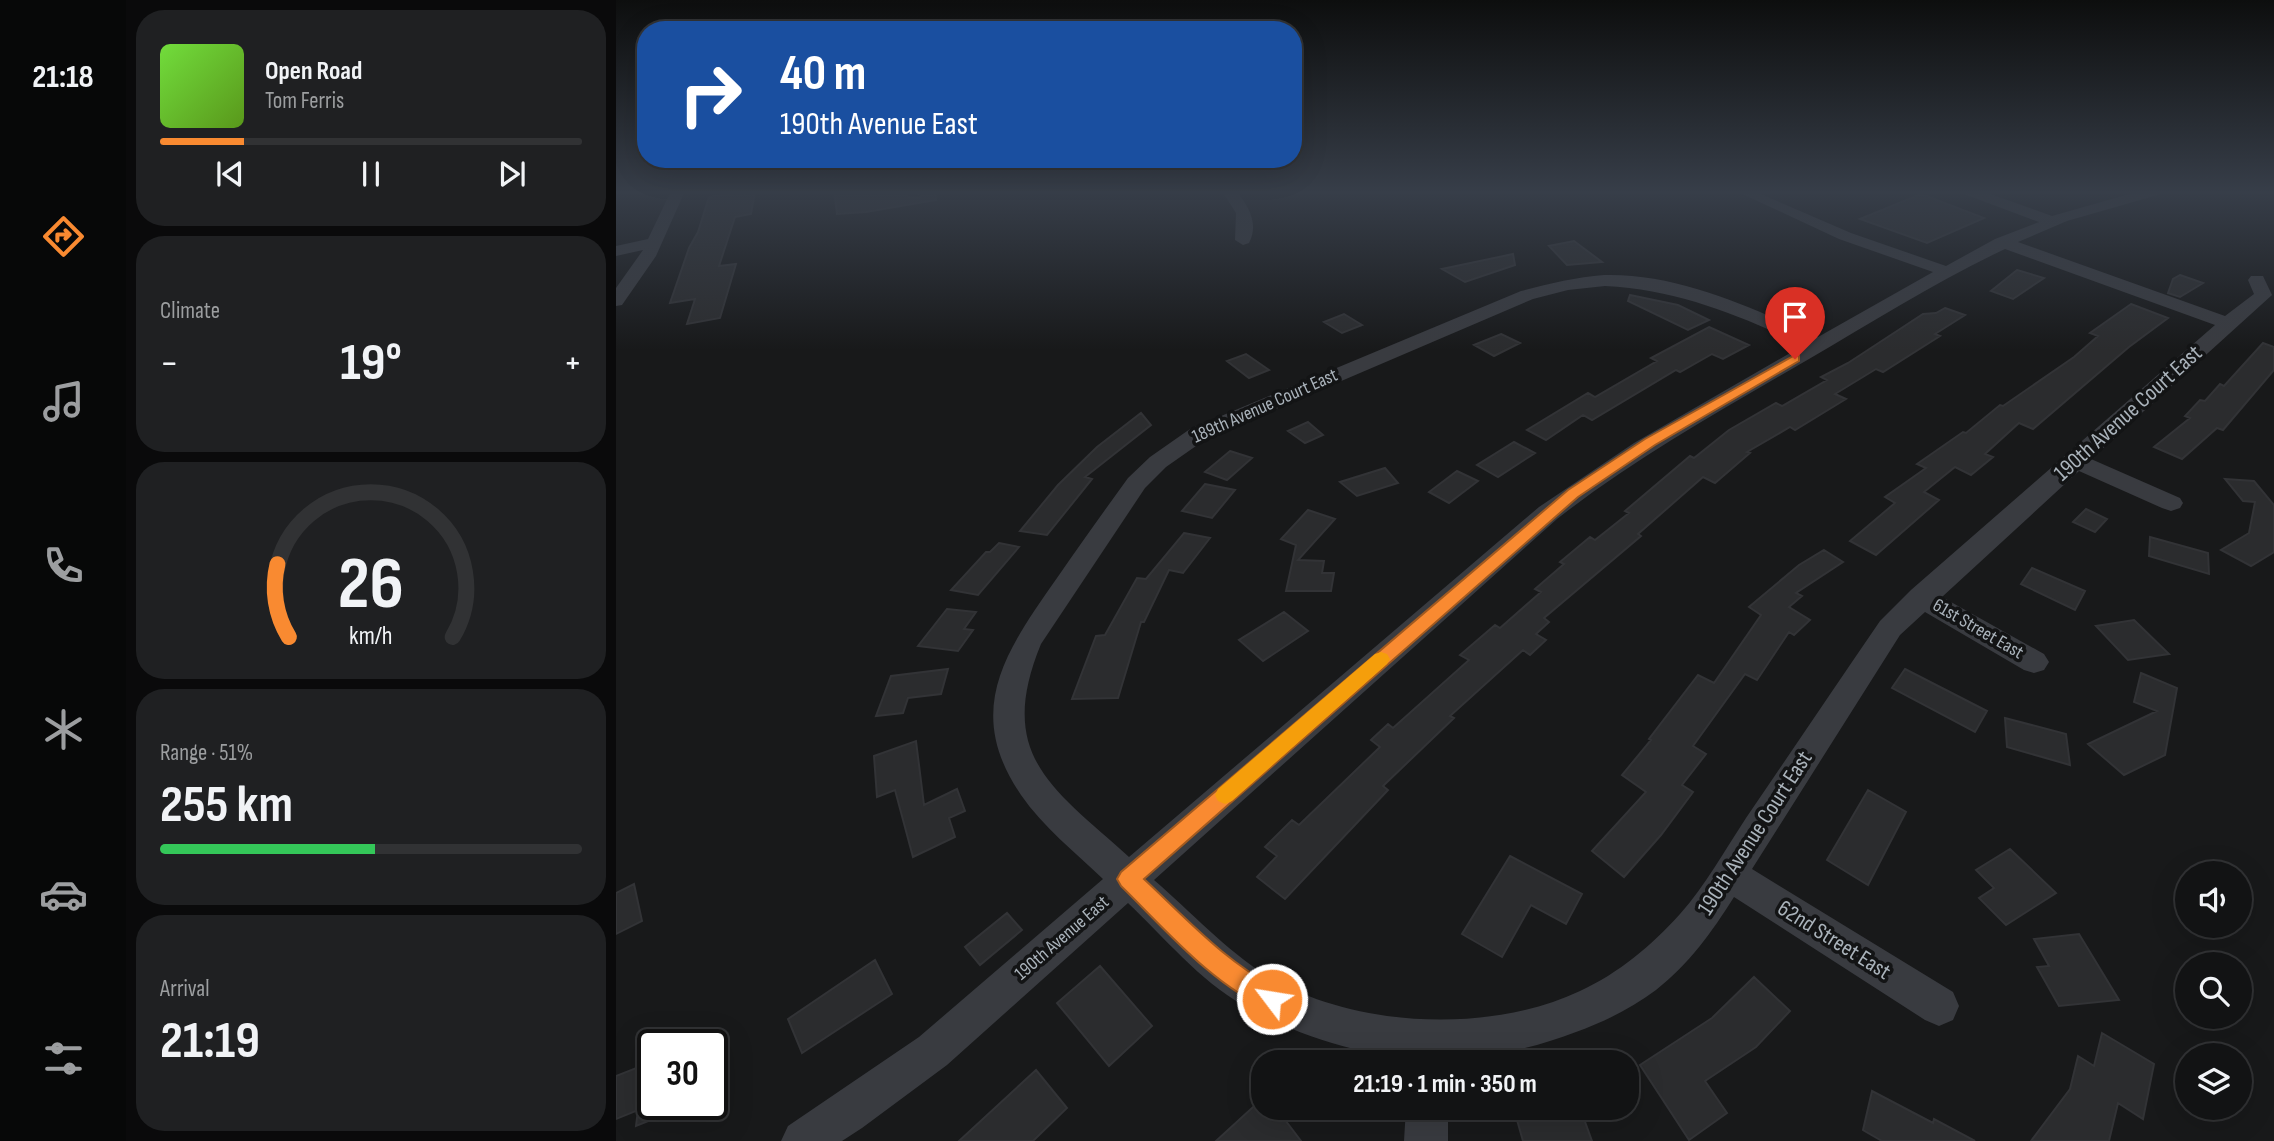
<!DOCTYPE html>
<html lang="en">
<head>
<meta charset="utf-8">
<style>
	body { margin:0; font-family:"Sofia Sans Condensed",sans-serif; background:#1f2022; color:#f1f3f6; height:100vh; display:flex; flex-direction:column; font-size:26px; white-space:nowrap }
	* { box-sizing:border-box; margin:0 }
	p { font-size:23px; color:#9c9ea0 }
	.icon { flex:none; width:38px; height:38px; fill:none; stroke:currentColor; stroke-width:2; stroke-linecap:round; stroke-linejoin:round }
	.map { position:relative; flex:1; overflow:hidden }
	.sheet { display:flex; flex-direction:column; gap:10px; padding:10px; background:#0a0a0b; width:490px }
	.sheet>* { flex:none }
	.hud { position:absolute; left:21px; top:21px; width:665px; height:147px; border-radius:28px; box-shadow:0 7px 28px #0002,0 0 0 2px #313234; background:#1a4fa0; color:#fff; overflow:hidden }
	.controls { position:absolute; left:1559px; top:861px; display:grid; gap:14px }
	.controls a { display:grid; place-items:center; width:77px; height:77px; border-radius:50%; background:#121314; box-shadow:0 7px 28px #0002,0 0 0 2px #313234; font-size:35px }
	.speed { position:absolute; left:21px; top:1029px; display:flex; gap:14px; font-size:35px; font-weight:700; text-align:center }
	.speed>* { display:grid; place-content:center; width:91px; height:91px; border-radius:50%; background:#121314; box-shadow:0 7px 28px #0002,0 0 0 2px #313234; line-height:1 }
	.speed .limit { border:4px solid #111; border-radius:10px; background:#fff; color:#111 }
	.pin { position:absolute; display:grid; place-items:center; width:60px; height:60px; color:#fff; margin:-72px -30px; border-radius:50% 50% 50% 0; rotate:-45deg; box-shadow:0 0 7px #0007 }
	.pin .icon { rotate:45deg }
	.me { position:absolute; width:77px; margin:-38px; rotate:301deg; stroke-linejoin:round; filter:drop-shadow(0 0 5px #0008) }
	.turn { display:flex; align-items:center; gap:24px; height:147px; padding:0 28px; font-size:32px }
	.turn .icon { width:91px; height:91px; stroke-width:2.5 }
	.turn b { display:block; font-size:49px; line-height:60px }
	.big { font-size:52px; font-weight:700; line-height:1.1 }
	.sheet .tile { flex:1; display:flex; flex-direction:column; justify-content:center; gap:10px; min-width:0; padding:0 24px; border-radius:28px; background:#1f2022 }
	.sheet .dial { align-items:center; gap:0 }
	.dial svg { height:182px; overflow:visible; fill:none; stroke:#313234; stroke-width:7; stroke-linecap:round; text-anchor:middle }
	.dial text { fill:#f1f3f6; stroke:none }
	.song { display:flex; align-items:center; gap:21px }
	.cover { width:84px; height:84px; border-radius:10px; background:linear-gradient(135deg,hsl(100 70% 55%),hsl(90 70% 35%)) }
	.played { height:7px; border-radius:4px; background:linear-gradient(90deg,#f98a31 20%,#313234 20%) }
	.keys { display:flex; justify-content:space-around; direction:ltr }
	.heat { display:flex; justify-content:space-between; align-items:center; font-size:38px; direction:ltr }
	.charge { height:10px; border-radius:5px; background:linear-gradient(90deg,#34c759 51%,#313234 0) }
	.trip { position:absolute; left:635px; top:1050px; width:388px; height:70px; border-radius:28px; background:#121314; box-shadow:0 7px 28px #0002,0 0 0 2px #313234; font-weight:700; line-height:70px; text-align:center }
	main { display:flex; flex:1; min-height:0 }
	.menu { display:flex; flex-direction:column; width:126px; justify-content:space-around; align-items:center; background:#070808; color:#9c9ea0 }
	.menu .icon { width:49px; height:49px }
	.menu .current { color:#f98a31 }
	.menu b { font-size:32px; color:#f1f3f6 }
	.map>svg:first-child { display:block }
</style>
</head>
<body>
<main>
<nav class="menu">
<b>21:18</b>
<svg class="icon current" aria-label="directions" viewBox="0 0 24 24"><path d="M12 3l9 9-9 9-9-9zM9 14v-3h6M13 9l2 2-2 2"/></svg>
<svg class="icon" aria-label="music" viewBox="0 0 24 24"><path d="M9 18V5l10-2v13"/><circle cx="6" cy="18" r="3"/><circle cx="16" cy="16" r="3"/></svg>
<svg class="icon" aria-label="phone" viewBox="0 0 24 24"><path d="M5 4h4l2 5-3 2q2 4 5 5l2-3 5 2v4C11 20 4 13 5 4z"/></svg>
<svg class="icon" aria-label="climate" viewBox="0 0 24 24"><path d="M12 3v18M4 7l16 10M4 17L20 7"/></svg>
<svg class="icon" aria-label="car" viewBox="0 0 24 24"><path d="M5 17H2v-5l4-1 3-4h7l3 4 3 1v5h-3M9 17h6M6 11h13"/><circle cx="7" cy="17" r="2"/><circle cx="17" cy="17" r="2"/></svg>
<svg class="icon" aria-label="filters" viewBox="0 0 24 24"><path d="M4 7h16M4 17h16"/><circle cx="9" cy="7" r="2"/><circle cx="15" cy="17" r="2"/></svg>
</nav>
<section class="sheet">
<div class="tile">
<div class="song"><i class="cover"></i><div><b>Open Road</b><p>Tom Ferris</p></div></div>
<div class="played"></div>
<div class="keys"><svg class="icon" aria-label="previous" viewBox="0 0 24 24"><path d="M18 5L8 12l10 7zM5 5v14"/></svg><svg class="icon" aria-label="pause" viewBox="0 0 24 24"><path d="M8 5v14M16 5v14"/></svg><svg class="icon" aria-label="next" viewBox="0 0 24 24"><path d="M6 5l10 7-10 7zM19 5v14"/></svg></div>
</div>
<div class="tile"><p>Climate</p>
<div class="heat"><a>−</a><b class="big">19°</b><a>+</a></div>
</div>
<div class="tile dial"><svg viewBox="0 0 100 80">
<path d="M14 69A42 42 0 1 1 86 69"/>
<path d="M14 69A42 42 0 0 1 9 37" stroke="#f98a31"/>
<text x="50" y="56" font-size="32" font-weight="700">26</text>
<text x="50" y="72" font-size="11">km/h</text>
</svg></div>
<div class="tile"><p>Range · 51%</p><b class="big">255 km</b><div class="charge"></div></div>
<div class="tile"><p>Arrival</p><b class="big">21:19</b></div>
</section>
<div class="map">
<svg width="1658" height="1141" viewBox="0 0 1658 1141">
	<rect width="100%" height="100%" fill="#18191a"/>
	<path fill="#2b2c2e" stroke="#323336" stroke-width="2" d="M218,191H287L292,197L303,198L312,191H319L320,200L250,212L221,214Z
		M127,192L126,194L139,192L135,214L119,217L103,266L120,264L104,318L71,324L79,299L54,303L73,248L82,232L93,197Z
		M1305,194L1368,218L1311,243L1244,219Z
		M958,241L986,262L951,265L933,246Z
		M897,254L899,265L849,282L826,269Z
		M1401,270L1428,278L1397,299L1375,291Z
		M1564,275L1587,283L1564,297L1552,293L1557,279Z
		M1014,295L1062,305L1093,320L1072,330L1012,301Z
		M1515,304L1552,318L1513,347L1417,429L1403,423L1369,454L1377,457L1355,475L1339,467L1308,492L1323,500L1260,555L1234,541L1279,503L1269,497L1310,468L1301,464L1347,432L1350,433L1384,405L1387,406L1458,357L1482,336L1474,333Z
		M1329,308L1349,315L1319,334L1324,336L1267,372L1260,369L1219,394L1230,399L1179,430L1174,427L1131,452L1134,453L1099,483L1087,477L1022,534L1025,536L928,618L933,622L920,634L930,640L914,655L907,650L834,716L838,718L767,786L772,790L669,899L641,877L661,856L649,847L676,820L683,825L764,747L755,740L772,724L777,728L853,660L844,655L879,625L884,628L925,592L919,589L948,564L944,562L974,537L979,540L1013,513L1009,511L1074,456L1078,458L1113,430L1160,403L1166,406L1211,380L1205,377L1232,363L1307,314L1320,313Z
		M728,314L746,325L726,333L708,322Z
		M1093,327L1133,345L1107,359L1096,354L1064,372L1060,370L976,420L967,415L930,440L911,430L972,393L979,397L1041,361L1035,358Z
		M885,334L904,343L878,356L858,345Z
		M1647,343L1658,347V370L1607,430L1601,428L1566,459L1538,447L1574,418L1569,416L1584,400L1589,401L1604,384L1608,386Z
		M630,354L653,370L633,378L611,361Z
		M525,413L535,425L469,477L476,479L431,535L404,531L442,485L481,447Z
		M692,422L707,435L689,443L672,431Z
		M898,442L919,453L882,477L861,465Z
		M614,451L636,458L611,480L589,472Z
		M769,468L782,483L741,496L724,482Z
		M841,471L862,481L833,503L813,492Z
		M1609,479L1638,481L1658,505V552L1635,566L1605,550L1633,533L1639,502L1627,501Z
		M589,484L619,490L596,518L566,511Z
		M1470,509L1491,519L1479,532L1457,522Z
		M692,510L719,519L682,560L708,561L706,573H718L715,591H670L680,545L665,539Z
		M568,533L594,538L567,573L553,570L528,622H525L502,698L456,699L480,636L489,635L521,578L530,579Z
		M1534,537L1592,553L1593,574L1533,556Z
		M383,543L403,547L362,595L335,590L370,552H374Z
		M1208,550L1227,562L1180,593L1186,596L1173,607L1194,620L1178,635L1173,632L1141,680L1129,674L1077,746L1090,754L1066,785L1077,792L1045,835L1008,877L976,851L1030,792L1006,775L1035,740L1033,739L1082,675L1098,683L1145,615L1133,607L1183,565Z
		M1416,568L1469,591L1459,610L1405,584Z
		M331,609L360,612L348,629L357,630L342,651L302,646Z
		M668,612L692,631L647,661L623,640Z
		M1518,620L1553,654L1512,660L1480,626Z
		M332,669L325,694L292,698L287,713L260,716L275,676Z
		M1289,669L1371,711L1359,732L1276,688Z
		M1525,673L1561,688L1549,755L1508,775L1472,744L1541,711L1518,702Z
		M1389,718L1450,734L1454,765L1391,747Z
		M300,741L308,805L341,789L349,811L333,818L339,837L297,857L279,790L261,797L258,756Z
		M1252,790L1290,812L1252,885L1211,860Z
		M1394,849L1440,893L1390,925L1363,898L1378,888L1360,870Z
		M894,856L966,894L950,924L915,905L886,957L846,934Z
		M18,884L26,921L0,934V893Z
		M391,913L406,930L364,965L349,947Z
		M1463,934L1503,1000L1443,1006L1421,967L1433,966L1418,939Z
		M259,960L276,994L186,1053L172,1019Z
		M484,966L536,1026L493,1066L441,1003Z
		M1138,977L1174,1011L1140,1047L1089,1081L1111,1113L1073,1140L1024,1065L1096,1018Z
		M1486,1033L1538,1064L1527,1119L1502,1103L1493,1141H1415L1454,1089L1462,1056L1478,1066Z
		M33,1063L30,1088L37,1085L36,1104L72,1105L20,1126L22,1110L0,1119V1076Z
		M420,1070L451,1108L417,1141H343Z
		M1256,1091L1317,1123L1318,1119L1359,1141H1266L1247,1130Z
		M648,1097V1108H660L685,1141H600Z
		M939,1108H964L976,1141H907L901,1120Z"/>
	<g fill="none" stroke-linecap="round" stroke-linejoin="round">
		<path fill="#393b40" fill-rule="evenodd" d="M55,191H69L40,256L6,305L0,306V288L27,250L0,256V246L32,239Z
			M290,191H310L303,195L292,194Z
			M606,191H620C633,206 643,224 633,243L627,245L619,240L620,213Z
			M1120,191H1138L1235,233L1330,266L1379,239L1423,222L1348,194L1346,191H1366L1436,216L1524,191H1547L1545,194L1451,221L1402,242L1609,316L1638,294L1632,280L1635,276H1647L1656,295L1475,459L1564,498L1567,503L1564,508L1555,511L1546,508L1463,471L1326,597L1428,654L1433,662L1428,670L1418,673L1408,670L1309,612L1284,635L1136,869L1337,992L1343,1006L1337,1020L1323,1026L1309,1020L1118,897C1096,932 1073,964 1040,990C1016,1008 988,1022 960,1032C846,1076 734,1065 627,1005C584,981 548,937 512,903L331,1065L246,1128L226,1141H165L172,1126L303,1037L487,879C459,852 427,827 405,795C347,710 390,651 441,578C464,545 488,511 512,478L534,457L574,429L905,291C932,284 960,277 988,275C1063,273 1135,308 1202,337L1317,272L1223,239ZM1389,249L1599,325L1295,590L1264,621C1219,687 1175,752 1130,818C1109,850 1089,886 1064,914C1035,946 1003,973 964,991C873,1034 738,1028 651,976C610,950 575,912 538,880L941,519C1020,457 1107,409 1193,359C1258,321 1321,281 1389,249ZM989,286C1064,290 1121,315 1188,345L1018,443L923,507L513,857C437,788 379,756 425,644L529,488L550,467L590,439L917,299L952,290Z
			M790,1108H832V1141H788Z"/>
	</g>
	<linearGradient id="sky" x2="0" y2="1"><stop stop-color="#0d0e0e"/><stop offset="0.55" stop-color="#373e49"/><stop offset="1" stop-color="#373e49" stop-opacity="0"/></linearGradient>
	<rect width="1658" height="350" fill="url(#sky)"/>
	<path fill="#f98a31" stroke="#a25a20" stroke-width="2" d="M1179,355L1183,356V361L1039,445L962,497L528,879C570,918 612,965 665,990L668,999L665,1007L656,1011C597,986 550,930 505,886L501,879L505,872L952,490L1029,439Z"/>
	<path fill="#f59e0b" d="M765,652L771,654L774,659L771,664L616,801L609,804L602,801L599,795L602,789L759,654Z"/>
	<g text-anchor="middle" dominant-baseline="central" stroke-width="7" stroke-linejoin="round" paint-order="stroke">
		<g font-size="19" fill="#aab3bb" stroke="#131415">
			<text transform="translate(649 406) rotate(-24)">189th Avenue Court East</text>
			<text transform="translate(1362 629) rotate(30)">61st Street East</text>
			<text transform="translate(446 938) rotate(-41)">190th Avenue East</text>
		</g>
		<g font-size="23" fill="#aab3bb" stroke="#131415">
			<text transform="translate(1512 413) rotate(-42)">190th Avenue Court East</text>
			<text transform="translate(1139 833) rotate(-57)">190th Avenue Court East</text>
			<text transform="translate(1218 940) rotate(32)">62nd Street East</text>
		</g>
	</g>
</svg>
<div class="controls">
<a><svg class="icon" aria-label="sound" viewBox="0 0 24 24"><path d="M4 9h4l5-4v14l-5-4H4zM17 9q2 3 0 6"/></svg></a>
<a><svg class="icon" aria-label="search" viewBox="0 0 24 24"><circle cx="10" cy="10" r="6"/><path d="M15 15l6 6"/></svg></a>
<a><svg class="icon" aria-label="layers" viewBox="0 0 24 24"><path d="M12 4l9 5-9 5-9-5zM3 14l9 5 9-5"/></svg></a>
</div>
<div class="speed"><div class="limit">30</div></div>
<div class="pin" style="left:1179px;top:359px;background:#d93025"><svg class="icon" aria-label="arrive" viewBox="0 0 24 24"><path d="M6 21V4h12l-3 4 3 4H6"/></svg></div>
<svg class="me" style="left:656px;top:999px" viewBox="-20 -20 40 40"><circle r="17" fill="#f98a31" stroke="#fff" stroke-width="3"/><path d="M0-11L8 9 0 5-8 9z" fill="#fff"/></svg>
<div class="trip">21:19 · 1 min · 350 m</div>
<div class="hud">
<div class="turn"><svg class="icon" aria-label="right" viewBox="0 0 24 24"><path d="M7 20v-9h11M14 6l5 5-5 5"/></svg><div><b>40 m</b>190th Avenue East</div></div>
</div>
</div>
</main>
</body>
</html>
